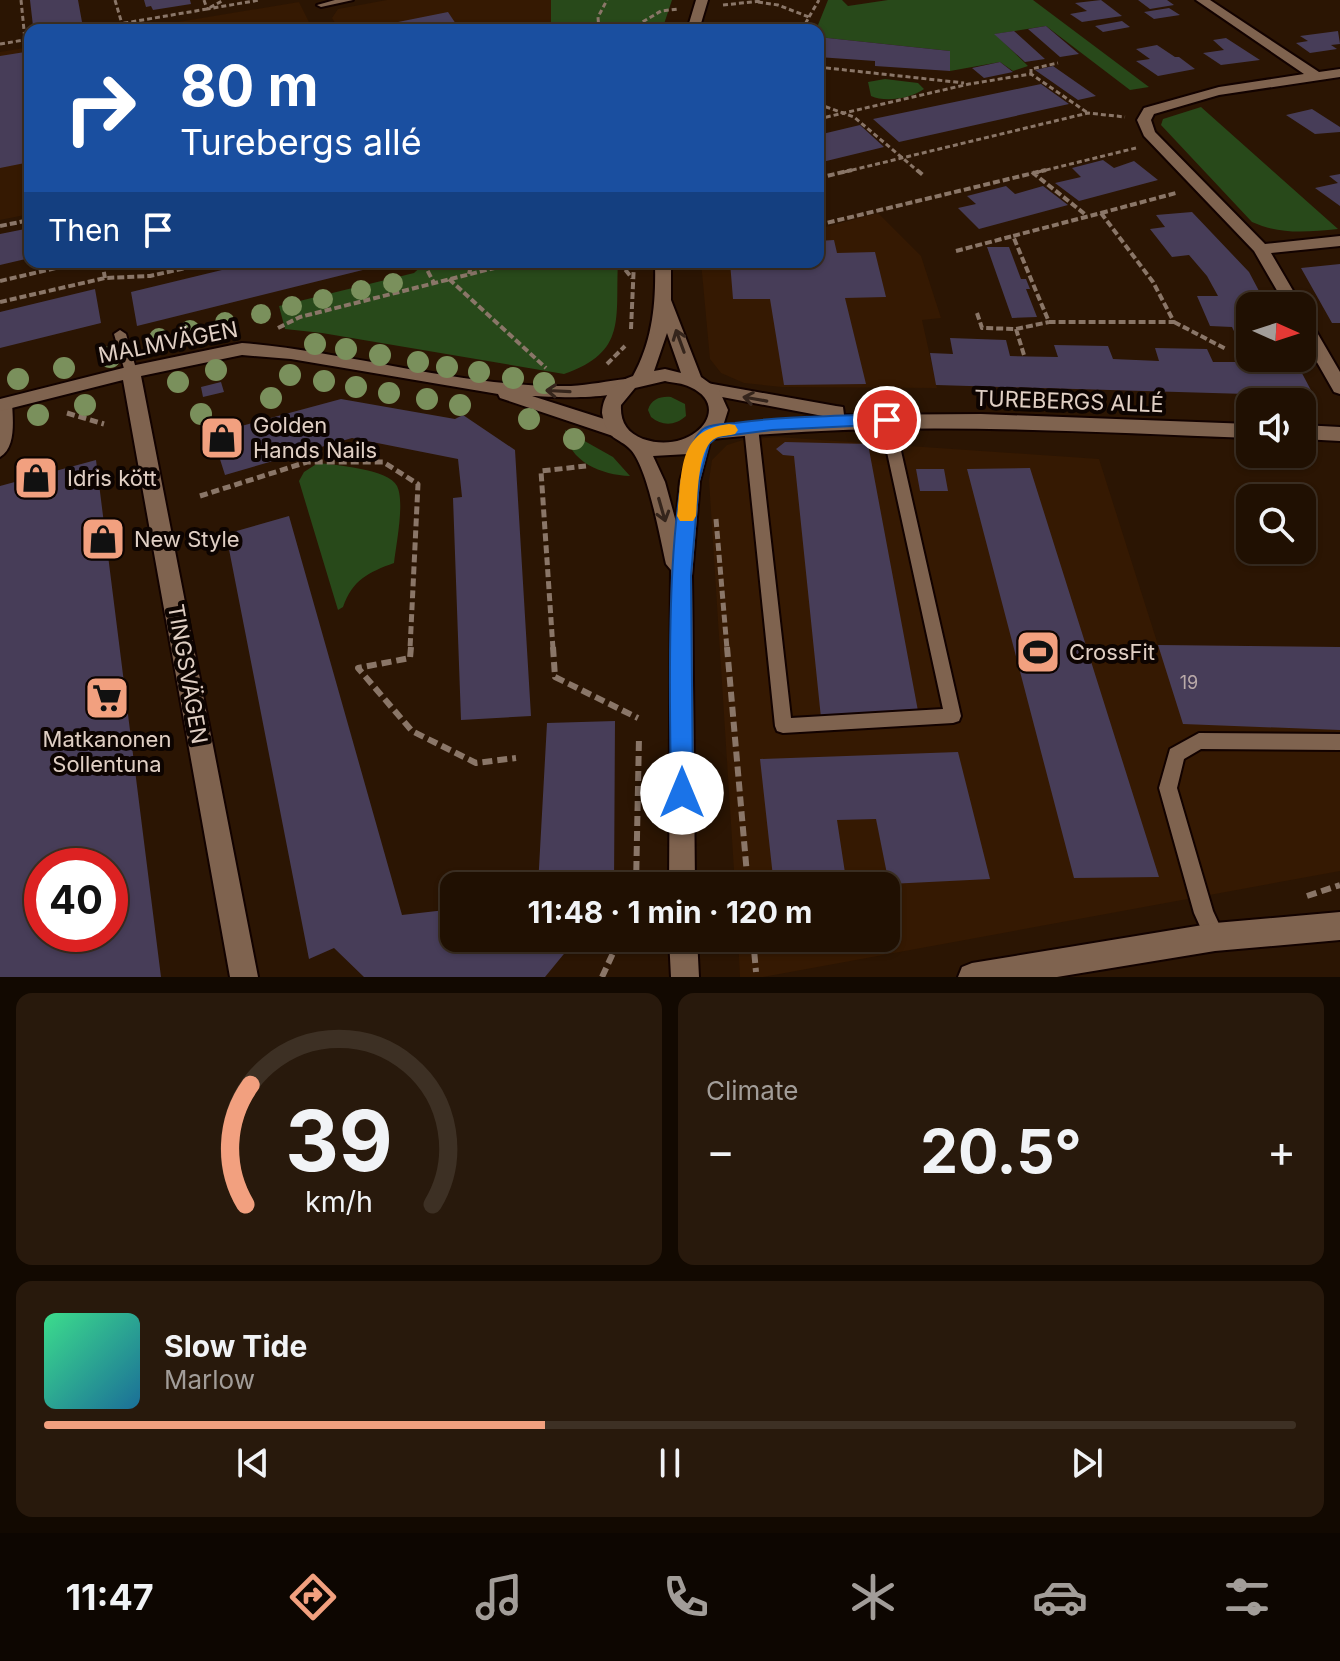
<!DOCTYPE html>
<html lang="en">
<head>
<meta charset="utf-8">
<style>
	body { margin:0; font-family:Inter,sans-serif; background:#28190c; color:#f1f3f6; height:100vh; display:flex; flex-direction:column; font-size:30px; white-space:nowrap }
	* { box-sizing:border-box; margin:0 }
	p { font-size:26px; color:#a29d99 }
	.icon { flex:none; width:44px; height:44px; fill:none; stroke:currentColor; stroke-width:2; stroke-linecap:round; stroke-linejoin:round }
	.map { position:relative; height:977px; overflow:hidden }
	.panel { display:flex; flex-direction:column; gap:16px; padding:16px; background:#120901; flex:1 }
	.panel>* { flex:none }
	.guide { position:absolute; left:24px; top:24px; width:800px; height:244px; border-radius:16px; box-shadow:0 2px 6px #0004,0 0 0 2px #3d3024; background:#1a4fa0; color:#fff; overflow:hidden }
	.needle { width:52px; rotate:93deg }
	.controls { position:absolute; left:1236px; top:292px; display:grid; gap:16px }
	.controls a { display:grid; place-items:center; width:80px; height:80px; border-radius:16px; background:#201002; box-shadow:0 2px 6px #0004,0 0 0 2px #3d3024; font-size:40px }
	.speed { position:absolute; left:24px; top:848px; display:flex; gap:16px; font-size:40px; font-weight:700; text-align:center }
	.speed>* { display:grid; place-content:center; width:104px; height:104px; border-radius:50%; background:#201002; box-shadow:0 2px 6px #0004,0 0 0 2px #3d3024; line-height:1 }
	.speed .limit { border:12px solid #d22; background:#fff; color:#111 }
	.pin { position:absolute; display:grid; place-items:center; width:68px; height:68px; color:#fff; margin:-34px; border:4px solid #fff; border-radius:50%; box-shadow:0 2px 8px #0007 }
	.me { position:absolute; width:88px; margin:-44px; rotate:0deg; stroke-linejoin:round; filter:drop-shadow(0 0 6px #0008) }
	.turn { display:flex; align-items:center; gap:28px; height:168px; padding:0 24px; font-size:36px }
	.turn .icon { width:104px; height:104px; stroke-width:2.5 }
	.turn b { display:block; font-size:56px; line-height:68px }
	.then { display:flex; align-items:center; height:76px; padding:0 24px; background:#0003; gap:16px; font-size:30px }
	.big { font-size:60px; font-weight:700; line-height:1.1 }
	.panel .widget { flex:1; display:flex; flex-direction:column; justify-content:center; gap:12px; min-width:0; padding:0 28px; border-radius:16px; background:#28190c }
	.panel .dial { align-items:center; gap:0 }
	.dial svg { height:208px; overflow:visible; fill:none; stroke:#3d3024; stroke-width:7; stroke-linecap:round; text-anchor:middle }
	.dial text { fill:#f1f3f6; stroke:none }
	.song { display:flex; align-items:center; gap:24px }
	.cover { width:96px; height:96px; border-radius:12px; background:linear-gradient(135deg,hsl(150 70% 55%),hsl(200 70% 35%)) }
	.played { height:8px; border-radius:4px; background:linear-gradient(90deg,#f2a07f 40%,#3d3024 40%) }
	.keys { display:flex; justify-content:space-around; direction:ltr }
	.heat { display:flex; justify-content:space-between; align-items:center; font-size:44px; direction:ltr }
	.panel .tiles { flex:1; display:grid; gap:16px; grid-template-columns:1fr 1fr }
	.widget:last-child { grid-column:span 2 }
	.trip { position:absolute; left:440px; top:872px; width:460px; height:80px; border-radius:16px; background:#201002; box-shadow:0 2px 6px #0004,0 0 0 2px #3d3024; font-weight:700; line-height:80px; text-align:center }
	.tabs { display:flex; height:128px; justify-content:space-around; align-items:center; background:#0d0601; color:#a29d99 }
	.tabs .icon { width:56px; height:56px }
	.tabs .active { color:#f2a07f }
	.tabs b { font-size:36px; color:#f1f3f6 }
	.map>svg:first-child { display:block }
</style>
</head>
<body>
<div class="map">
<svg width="1340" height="977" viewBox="0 0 1340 977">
	<rect width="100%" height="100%" fill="#2b1503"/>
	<path fill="#351902" d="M387,0H551V30H339L332,18L338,9Z
		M299,2L313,30H130Z
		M30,47V214L0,220V52Z
		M878,213L921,256L941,318L922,320L937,388L782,387L744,383L721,373L710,359L701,262H818V229Z
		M778,437L1099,459L1158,645L1340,647V871L763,977H740L738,938H886V886H735L709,480L712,460L727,445L743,440Z"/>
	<path fill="#28491a" d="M551,0H672L662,30H551Z
		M828,0H842L848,6L888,0H1033L1149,87L1130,90L1046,26L995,34L1028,66L1013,71L1000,62L950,71V51L818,37L816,30Z
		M885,79L918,83L924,89C911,98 886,103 871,96L868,82Z
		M1201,107L1338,229C1307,232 1281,235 1252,222L1161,125L1163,119Z
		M426,262H618C615,318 628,352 564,374L322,333L285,329L279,306L414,273Z
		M671,397L685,404L686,416C675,426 662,426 651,417L648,410C651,399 661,396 671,397Z
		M565,430L613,457L630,476C602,475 568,462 565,430Z
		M318,463C335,465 389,469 397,486C405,502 396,545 394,563C369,572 352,580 343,607L338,610L299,481L304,472Z"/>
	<path fill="#473d58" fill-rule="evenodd" d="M30,0H78L82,22L41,29L40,24L33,26Z
		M144,0H190L191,4L153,10L151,6L146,7Z
		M1101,0L1122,16L1082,22L1070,14L1087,11L1075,3Z
		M1138,0H1167L1174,5L1150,9Z
		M1169,8L1180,15L1154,19L1144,12Z
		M448,12L460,30H363V29Z
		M1122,21L1130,27L1103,32L1095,26Z
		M1046,26L1079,54L1060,57L1028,29Z
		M1014,31L1045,59L1025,62L994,34Z
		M1338,31L1340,44L1331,45L1337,49L1310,53L1296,43L1308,41L1300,36Z
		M818,37L950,51V71L875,66V61L818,57Z
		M1226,38L1260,60L1221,65L1203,53L1224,50L1213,40Z
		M1157,45L1175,57H1179L1195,69L1158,76L1136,61L1150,59L1136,49Z
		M25,52L30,88V162L0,168V56Z
		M1000,62L1013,72L984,78L972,68Z
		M1053,66L1096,96L1078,100L1035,70Z
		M1041,84L1069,104L899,142L873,119Z
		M1312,109L1340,127V132L1315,134L1286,115Z
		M860,125L884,147L818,163V135Z
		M1103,160L1114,168L1134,161L1158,180L1079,201L1055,183L1081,177L1072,168Z
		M1340,174V206L1315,188L1338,183L1329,176Z
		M1006,186L1015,194L1043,186L1068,205L979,229L958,208L976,204L967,196Z
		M1192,212L1249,272L1267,306H1250V358H1294L1314,396L936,385L930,353L953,354L950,338L1006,340L1010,356L1058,357L1054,345L1108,346L1113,359L1159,361L1155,348L1207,349L1213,362H1249L1232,327L1210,326L1197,296H1218L1207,276L1189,255L1172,257L1150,229L1165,227L1156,215Z
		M30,228V258L0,265V234Z
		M834,240L837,253L875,252L886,297L845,298L866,384L784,385L770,299H733L730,262H818V241Z
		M987,247H1009L1021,279H1026L1030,289H1026L1037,317L1012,318Z
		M255,262H391V263L137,326L131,292Z
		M1340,264V323H1332L1301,268Z
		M95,289L101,323L0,348V312Z
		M221,382L224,392L203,397L201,387Z
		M341,399L455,419L463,415L515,450L531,716L461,720L453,498L462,497L458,459L352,438L225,475L212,434Z
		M785,442L868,444L918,711L821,718L794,456L783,455L776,449Z
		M96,460L161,977H0V486ZM42,866H110V934H42Z
		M1030,468L1159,877L1074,878L967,469Z
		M916,469H944L948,491H920Z
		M289,516L402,915L454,909V938H577L545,977H364L334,948L309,959L226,534Z
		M1158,645L1340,647V730L1183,724Z
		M615,721L614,886H538L547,723Z
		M958,752L990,879L889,884L876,819L837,820L847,886H774L760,759Z"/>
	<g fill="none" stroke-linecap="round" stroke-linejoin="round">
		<g stroke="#120200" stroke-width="4">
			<path id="service" d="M335,0H353L321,7L317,5Z
				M120,330L126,334L137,372L135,375H127L125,372L114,334Z
				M6,399L12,403C13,420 16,448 0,457V402Z
				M887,415L894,420L961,716L959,721L953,723L783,733L777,731L775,726L744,427L751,422L758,427L791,718L943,709L880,420Z
				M1199,733L1340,734V750L1201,749L1184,759L1177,788L1213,911L1225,937L1222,944L1215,947L1208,944L1194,913L1159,788L1170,749Z"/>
		</g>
		<g stroke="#120200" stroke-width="4">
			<path id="minor" d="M1196,0H1210L1319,72L1340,69V77L1219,95L1154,114L1151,120L1155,132L1265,244L1340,236V246L1271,253L1302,306V307L1286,306L1254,251L1144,136L1137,120L1144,108L1219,87L1304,74Z
				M1302,316L1308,317L1340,372V394L1334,392L1302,336Z
				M242,343C352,352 461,388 571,386C589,385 608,381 626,379L635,385C621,401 554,397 532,396L623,425L626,430L623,435L616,437L500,398L498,394L291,359L242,355L141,376L258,977H230L123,380L0,411V399L131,366Z
				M707,383L836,406L843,407L844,415L981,414L1250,424V438C1070,431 892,420 712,439L702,432L705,427L823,416L701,393L698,389L701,385Z
				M1302,425L1340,427V441L1302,439Z
				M1340,912V940L1215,951L1057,977H958L962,967L972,963L1215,923Z"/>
		</g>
		<g stroke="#120200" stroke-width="4">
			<path id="tertiary" d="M696,0H708L699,30H687Z
				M655,262H671V300L701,377L719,390L728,410L723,426L710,442L700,481L692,576L695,886H669L671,570L666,564C660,538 648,469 631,450C618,436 607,442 602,413C603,394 615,382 633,376C653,340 656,302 655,262ZM667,333L681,373L665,369L654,371ZM665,381C673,383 683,383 690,387C735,407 692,456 643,439C627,433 620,422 621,405L635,388ZM688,454L680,481L676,522L665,482L653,456Z
				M669,938H697L699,977H671Z"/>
		</g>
		<path stroke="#8a7668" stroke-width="3" stroke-dasharray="5 3" stroke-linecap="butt" d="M21,0L25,40
			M115,0L122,24
			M204,0L207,9L260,0
			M758,2L778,5L809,17L802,30
			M723,5L761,1
			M809,17L819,0
			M84,30L207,9L224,0
			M599,30L598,17L607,0
			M629,30L661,11L678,9
			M0,44L30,39
			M818,67L964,83
			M1031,74V69L1058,63
			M818,104L854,117L919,172
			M818,119L969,84L1031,74L1088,113
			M844,172L1088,113L1125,117
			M1038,172L1136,148"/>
		<path stroke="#8a7668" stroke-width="4" stroke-dasharray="7 3" stroke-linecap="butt" d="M917,170L924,176
			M1032,172L1086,215
			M818,178L852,170
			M1101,213L1153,282L1174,322H1049L1013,236Z
			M1101,213L1176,193
			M818,225L1046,170
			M0,226L30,220
			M956,251L1013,236
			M102,262L105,278
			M423,262L434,283
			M619,262L632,278
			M469,274L472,262
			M449,279L546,368
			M0,281L82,262
			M0,302L105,278L150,276L212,262
			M977,313L982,328L1016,329L1049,322
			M1174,322L1226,349
			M278,328L300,317L518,262
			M631,329L634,262
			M1016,329L1024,355
			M607,364L625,346"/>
		<path stroke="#8a7668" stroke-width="5" stroke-dasharray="8 4" stroke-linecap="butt" d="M67,413L104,424
			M200,496L307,462H383L418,484L410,649
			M716,519L727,649
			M553,649L541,471L586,466"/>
		<path stroke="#8a7668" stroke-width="6" stroke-dasharray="10 5" stroke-linecap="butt" d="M411,647L410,658L358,668L412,731L476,763L516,758
			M553,647L555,677L638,718
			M727,647L748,886
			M636,886L639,737
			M1307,896L1340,885
			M753,938L756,972
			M602,977L620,938"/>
		<use href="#service" fill="#7f634f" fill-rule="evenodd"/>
		<use href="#minor" fill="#7f634f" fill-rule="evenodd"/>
		<use href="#tertiary" fill="#7f634f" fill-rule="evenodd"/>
	</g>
	<g fill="#7a905c">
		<circle cx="393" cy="283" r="10"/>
		<circle cx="361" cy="290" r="10"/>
		<circle cx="323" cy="299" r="10"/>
		<circle cx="292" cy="306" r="10"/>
		<circle cx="261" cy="314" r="10"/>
		<circle cx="225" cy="322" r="10"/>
		<circle cx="190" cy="330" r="10"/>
		<circle cx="159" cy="338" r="10"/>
		<circle cx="315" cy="344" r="11"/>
		<circle cx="346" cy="349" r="11"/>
		<circle cx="380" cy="355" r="11"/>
		<circle cx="110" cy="357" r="11"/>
		<circle cx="418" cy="362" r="11"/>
		<circle cx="447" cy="367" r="11"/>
		<circle cx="64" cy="368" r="11"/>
		<circle cx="216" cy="370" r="11"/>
		<circle cx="479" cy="372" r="11"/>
		<circle cx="290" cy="375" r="11"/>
		<circle cx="513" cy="378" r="11"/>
		<circle cx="18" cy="379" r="11"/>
		<circle cx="324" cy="381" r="11"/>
		<circle cx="178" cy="382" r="11"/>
		<circle cx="544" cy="383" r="11"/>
		<circle cx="356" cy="387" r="11"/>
		<circle cx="389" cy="393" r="11"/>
		<circle cx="271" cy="398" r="11"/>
		<circle cx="427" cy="399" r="11"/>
		<circle cx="85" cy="405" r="11"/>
		<circle cx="460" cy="405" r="11"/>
		<circle cx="201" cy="414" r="11"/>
		<circle cx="38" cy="415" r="11"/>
		<circle cx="529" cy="419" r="11"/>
		<circle cx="574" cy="439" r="11"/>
	</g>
	<defs><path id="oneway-shaft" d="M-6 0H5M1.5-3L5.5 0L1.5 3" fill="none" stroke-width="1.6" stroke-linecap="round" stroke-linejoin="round" transform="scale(2)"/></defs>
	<g stroke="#35251c">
		<use href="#oneway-shaft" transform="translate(680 341) rotate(-110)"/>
		<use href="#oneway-shaft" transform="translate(558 391) rotate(-177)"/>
		<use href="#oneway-shaft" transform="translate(755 399) rotate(-170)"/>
		<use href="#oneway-shaft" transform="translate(662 510) rotate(74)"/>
	</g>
	<path fill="#1a73e8" stroke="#114b97" stroke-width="2" d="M887,414L896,420L893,424L772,430L717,437L709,444L699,481L691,576L693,793L690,800L682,804L674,800L671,793C671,735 660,454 705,428C713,424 726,424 735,423C785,416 836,416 887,414Z"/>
	<path fill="#f59e0b" d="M729,424L735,425L738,430L735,434C730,436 722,435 716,438C697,446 698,497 696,516L693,521H680L677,516C683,473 676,430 729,424Z"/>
	<defs>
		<g id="shop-square" transform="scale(2.3)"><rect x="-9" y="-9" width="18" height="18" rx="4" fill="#f2a07f" stroke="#0d0401"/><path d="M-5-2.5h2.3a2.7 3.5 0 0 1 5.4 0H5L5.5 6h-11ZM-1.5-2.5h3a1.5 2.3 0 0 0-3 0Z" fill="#111"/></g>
		<g id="stadium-square" transform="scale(2.3)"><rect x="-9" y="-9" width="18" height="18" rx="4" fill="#f2a07f" stroke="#0d0401"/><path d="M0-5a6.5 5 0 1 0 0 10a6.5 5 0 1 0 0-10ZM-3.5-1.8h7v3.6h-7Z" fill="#111"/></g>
		<g id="supermarket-square" transform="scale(2.3)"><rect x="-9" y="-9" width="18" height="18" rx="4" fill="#f2a07f" stroke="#0d0401"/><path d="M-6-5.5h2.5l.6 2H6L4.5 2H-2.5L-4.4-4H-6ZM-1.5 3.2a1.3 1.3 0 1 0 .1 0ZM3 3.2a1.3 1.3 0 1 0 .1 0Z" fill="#111"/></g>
	</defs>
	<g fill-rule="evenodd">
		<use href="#shop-square" x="222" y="438"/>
		<use href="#shop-square" x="36" y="478"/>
		<use href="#shop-square" x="103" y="539"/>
		<use href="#stadium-square" x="1038" y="652"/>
		<use href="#supermarket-square" x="107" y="698"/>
	</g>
	<g text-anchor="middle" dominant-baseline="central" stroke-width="8" stroke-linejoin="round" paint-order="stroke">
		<g font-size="18" fill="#baaaa9">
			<text x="1189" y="682">19</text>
		</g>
		<g font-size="22" fill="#e0cfc4" stroke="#0d0401">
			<text transform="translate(168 342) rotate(-11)">MALMVÄGEN</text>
			<text transform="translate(1069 401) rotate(2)">TUREBERGS ALLÉ</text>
			<text transform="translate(188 674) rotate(80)">TINGSVÄGEN</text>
		</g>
		<g font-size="22" fill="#e0cfc4" stroke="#0d0401" text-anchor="start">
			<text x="253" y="425">Golden<tspan x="253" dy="25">Hands Nails</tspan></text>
			<text x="67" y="478">Idris kött</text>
			<text x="134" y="539">New Style</text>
			<text x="1069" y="652">CrossFit</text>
			<text x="107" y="739" text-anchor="middle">Matkanonen<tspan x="107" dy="25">Sollentuna</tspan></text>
		</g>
	</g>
</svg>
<div class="controls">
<a><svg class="needle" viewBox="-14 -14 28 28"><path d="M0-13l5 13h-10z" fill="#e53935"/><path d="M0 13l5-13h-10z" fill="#a29d99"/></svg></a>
<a><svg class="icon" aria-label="sound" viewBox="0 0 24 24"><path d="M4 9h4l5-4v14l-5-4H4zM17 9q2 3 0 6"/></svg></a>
<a><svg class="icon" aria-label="search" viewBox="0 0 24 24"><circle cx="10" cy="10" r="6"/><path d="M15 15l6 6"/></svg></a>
</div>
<div class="speed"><div class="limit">40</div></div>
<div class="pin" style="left:887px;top:420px;background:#d93025"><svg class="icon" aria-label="arrive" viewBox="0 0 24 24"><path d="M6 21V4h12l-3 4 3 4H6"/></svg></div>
<svg class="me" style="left:682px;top:793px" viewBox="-20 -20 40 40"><circle r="19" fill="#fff"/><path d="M0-13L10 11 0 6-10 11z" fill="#1a73e8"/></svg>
<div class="trip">11:48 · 1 min · 120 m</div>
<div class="guide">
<div class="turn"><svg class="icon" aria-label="right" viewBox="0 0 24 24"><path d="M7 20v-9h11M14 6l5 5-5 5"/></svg><div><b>80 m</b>Turebergs allé</div></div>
<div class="then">Then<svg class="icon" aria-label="arrive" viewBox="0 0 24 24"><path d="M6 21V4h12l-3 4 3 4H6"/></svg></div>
</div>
</div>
<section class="panel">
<div class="tiles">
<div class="widget dial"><svg viewBox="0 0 100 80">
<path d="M14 69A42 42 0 1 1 86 69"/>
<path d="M14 69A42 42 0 0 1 16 23" stroke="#f2a07f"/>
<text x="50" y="56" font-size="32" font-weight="700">39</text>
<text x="50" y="72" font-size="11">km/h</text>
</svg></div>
<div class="widget"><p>Climate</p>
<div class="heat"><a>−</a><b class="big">20.5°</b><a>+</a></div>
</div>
<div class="widget">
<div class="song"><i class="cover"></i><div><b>Slow Tide</b><p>Marlow</p></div></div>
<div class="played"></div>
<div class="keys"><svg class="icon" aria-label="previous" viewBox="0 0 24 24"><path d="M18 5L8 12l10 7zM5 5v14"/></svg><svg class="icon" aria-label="pause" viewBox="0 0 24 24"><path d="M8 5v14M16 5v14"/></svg><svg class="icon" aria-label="next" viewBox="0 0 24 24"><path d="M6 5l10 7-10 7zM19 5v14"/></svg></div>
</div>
</div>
</section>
<nav class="tabs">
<b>11:47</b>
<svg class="icon active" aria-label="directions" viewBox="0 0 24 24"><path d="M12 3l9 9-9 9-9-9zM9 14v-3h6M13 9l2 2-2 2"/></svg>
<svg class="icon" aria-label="music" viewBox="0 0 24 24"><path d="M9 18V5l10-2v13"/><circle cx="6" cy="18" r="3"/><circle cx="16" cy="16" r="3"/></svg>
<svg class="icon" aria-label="phone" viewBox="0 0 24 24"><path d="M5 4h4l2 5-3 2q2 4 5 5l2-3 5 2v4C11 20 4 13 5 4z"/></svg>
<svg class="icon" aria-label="climate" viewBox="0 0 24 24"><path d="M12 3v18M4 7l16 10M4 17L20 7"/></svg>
<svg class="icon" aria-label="car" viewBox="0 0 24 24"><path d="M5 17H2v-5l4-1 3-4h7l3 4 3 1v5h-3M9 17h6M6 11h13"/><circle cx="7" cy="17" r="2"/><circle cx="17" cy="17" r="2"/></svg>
<svg class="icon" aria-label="filters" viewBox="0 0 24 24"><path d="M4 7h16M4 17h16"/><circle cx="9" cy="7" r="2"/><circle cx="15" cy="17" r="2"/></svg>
</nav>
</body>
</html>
